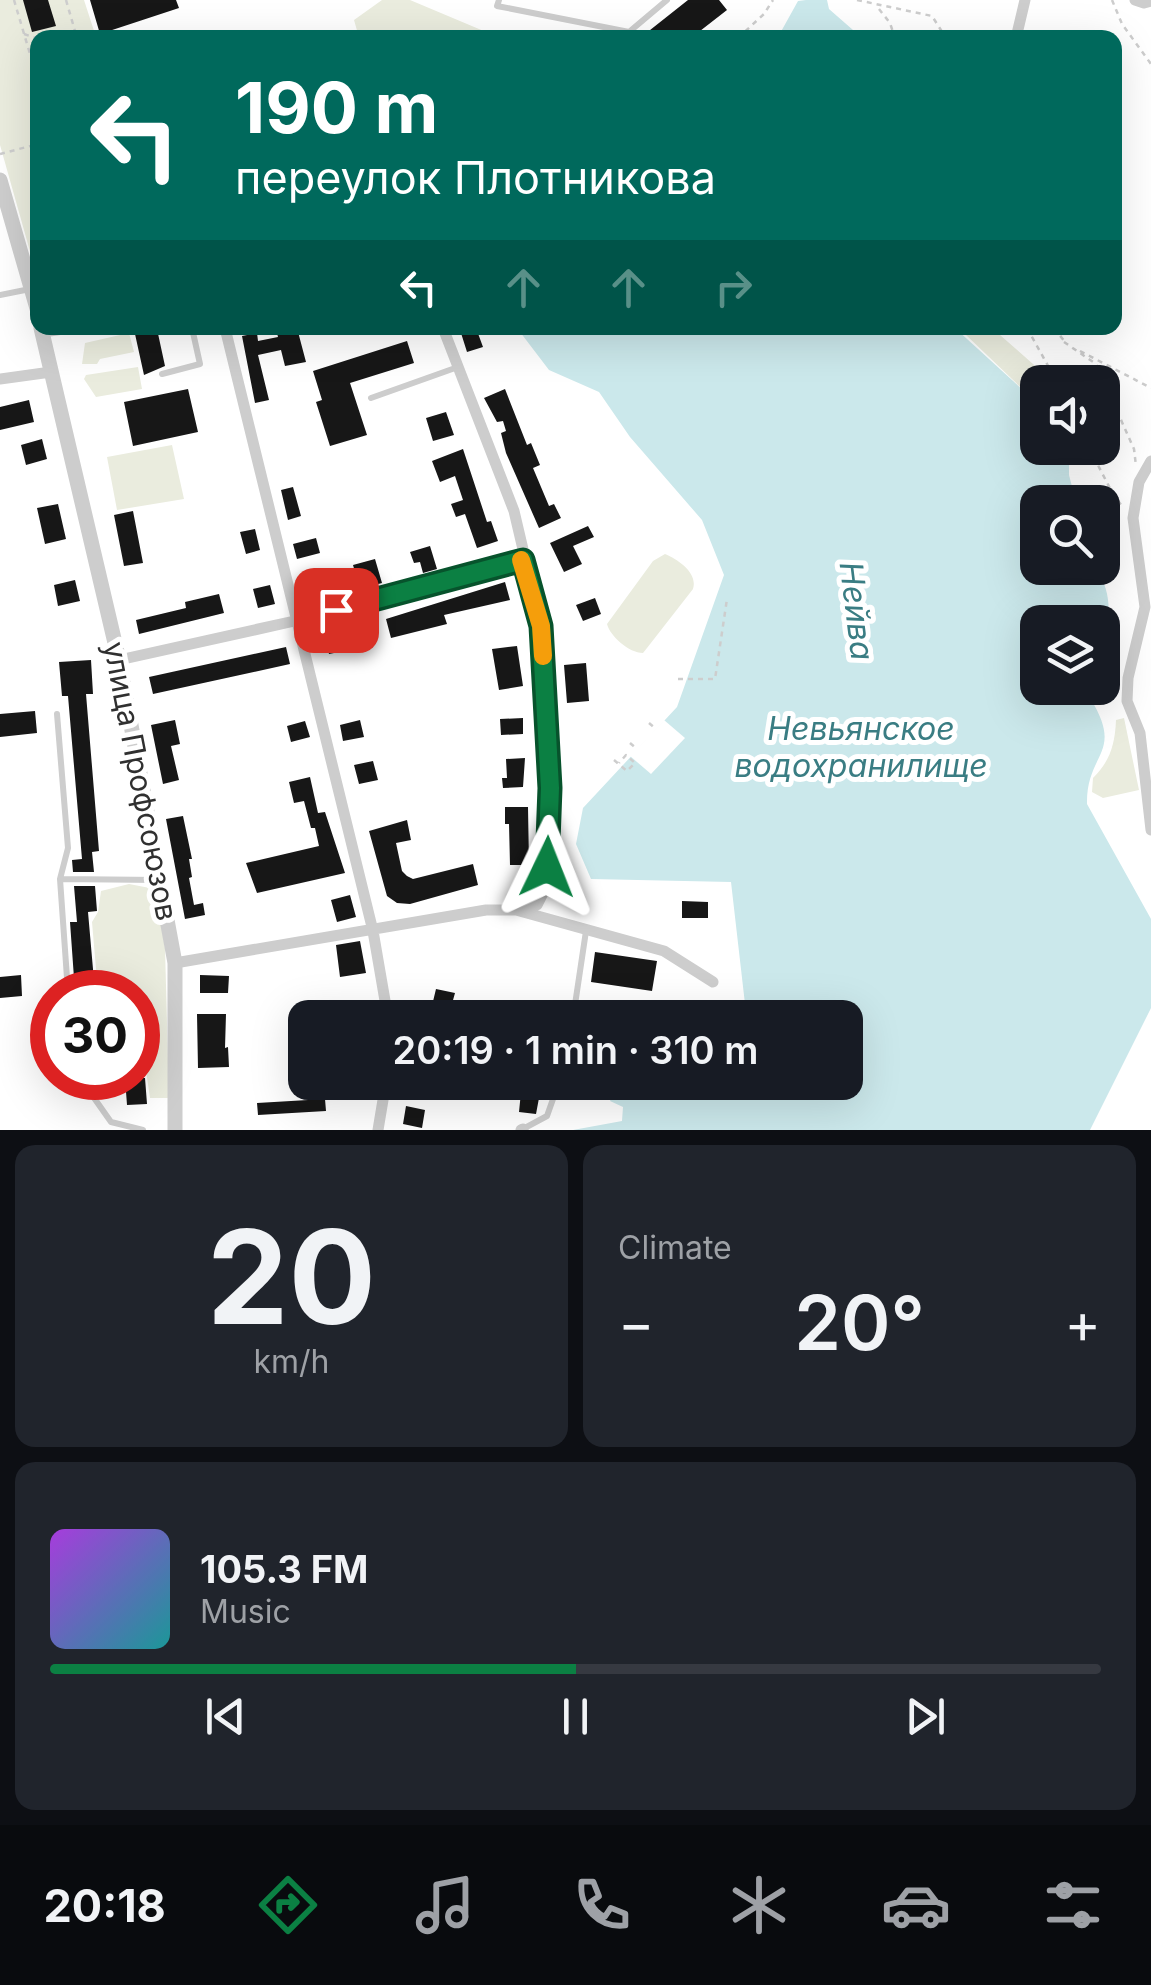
<!DOCTYPE html>
<html lang="en">
<head>
<meta charset="utf-8">
<style>
	body { margin:0; font-family:Inter,sans-serif; background:#20242c; color:#f1f3f6; height:100vh; display:flex; flex-direction:column; font-size:38px; white-space:nowrap }
	* { box-sizing:border-box; margin:0 }
	p { font-size:32px; color:#9ea1a6 }
	.icon { flex:none; width:55px; height:55px; fill:none; stroke:currentColor; stroke-width:2; stroke-linecap:round; stroke-linejoin:round }
	.map { position:relative; height:1130px; overflow:hidden }
	.side { display:flex; flex-direction:column; gap:15px; padding:15px; background:#0d0f14; flex:1 }
	.side>* { flex:none }
	.banner { position:absolute; left:30px; top:30px; width:1092px; height:305px; border-radius:20px; box-shadow:0 10px 40px #0002; background:#00695c; color:#fff; overflow:hidden }
	.buttons { position:absolute; left:1020px; top:365px; display:grid; gap:20px }
	.buttons a { display:grid; place-items:center; width:100px; height:100px; border-radius:20px; background:#171b24; box-shadow:0 10px 40px #0002; font-size:50px }
	.speed { position:absolute; left:30px; top:970px; display:flex; gap:20px; font-size:50px; font-weight:700; text-align:center }
	.speed>* { display:grid; place-content:center; width:130px; height:130px; border-radius:50%; background:#171b24; box-shadow:0 10px 40px #0002; line-height:1 }
	.speed .limit { border:15px solid #d22; background:#fff; color:#111 }
	.pin { position:absolute; display:grid; place-items:center; width:85px; height:85px; color:#fff; margin:-42px; border-radius:20px; box-shadow:0 5px 15px #0006 }
	.me { position:absolute; width:110px; margin:-55px; rotate:2deg; stroke-linejoin:round; filter:drop-shadow(0 0 8px #0008) }
	.turn { display:flex; align-items:center; gap:35px; height:210px; padding:0 40px; font-size:45px }
	.turn .icon { width:130px; height:130px; stroke-width:2.5 }
	.turn b { display:block; font-size:70px; line-height:85px }
	.lanes { display:flex; align-items:center; height:95px; padding:0 40px; background:#0003; justify-content:center; gap:50px; direction:ltr }
	.lanes .off { opacity:.35 }
	.big { font-size:75px; font-weight:600; line-height:1.1 }
	.side .tile { flex:1; display:flex; flex-direction:column; justify-content:center; gap:15px; min-width:0; padding:0 35px; border-radius:20px; background:#20242c }
	.side .dial { align-items:center; gap:0 }
	.dial b { font-size:130px; line-height:1 }
	.song { display:flex; align-items:center; gap:30px }
	.cover { width:120px; height:120px; border-radius:15px; background:linear-gradient(135deg,hsl(280 70% 55%),hsl(180 70% 35%)) }
	.played { height:10px; border-radius:5px; background:linear-gradient(90deg,#0b8043 50%,#363941 50%) }
	.keys { display:flex; justify-content:space-around; direction:ltr }
	.heat { display:flex; justify-content:space-between; align-items:center; font-size:55px; direction:ltr }
	.side .tiles { flex:1; display:grid; gap:15px; grid-template-columns:1fr 1fr }
	.tile:last-child { grid-column:span 2 }
	.trip { position:absolute; left:288px; top:1000px; width:575px; height:100px; border-radius:20px; background:#171b24; box-shadow:0 10px 40px #0002; font-weight:600; line-height:100px; text-align:center }
	.tab-bar { display:flex; height:160px; justify-content:space-around; align-items:center; background:#090b0e; color:#9ea1a6 }
	.tab-bar .icon { width:70px; height:70px }
	.tab-bar .on { color:#0b8043 }
	.tab-bar b { font-size:45px; color:#f1f3f6 }
	.map>svg:first-child { display:block }
</style>
</head>
<body>
<div class="map">
<svg width="1151" height="1130" viewBox="0 0 1151 1130">
	<rect width="100%" height="100%" fill="#fff"/>
	<path fill="#eaecde" d="M0,0H84L96,37L38,38L37,276L0,145Z
		M382,0H410L498,37H344L358,34L354,20Z
		M968,328H992L1050,379L1052,382H1038L1037,403L965,334Z
		M129,333L134,352L100,359L97,364H82L85,343Z
		M138,367L142,389L96,397L84,379L86,375Z
		M172,445L184,499L117,510L107,457Z
		M665,554C679,560 698,573 693,589L647,648L643,653C629,653 610,636 607,624L653,561Z
		M1124,718L1139,790L1103,798L1092,792L1093,778C1110,761 1115,745 1116,720Z
		M129,884L155,889L165,948L169,1098H150L142,1043H138V992H98L92,922L98,912L101,891Z"/>
	<path fill="#cbe8eb" d="M806,0H827L829,9L861,37H778L798,1Z
		M517,328H955L1037,403L1038,448H1069V475L1076,502H1038V568H1096C1112,593 1111,615 1103,644L1102,622H1038V688H1092L1090,698C1125,754 1086,752 1087,804L1151,919V1008L1090,1130H573L622,1121L623,1107L610,1101L619,1083L845,1082V1018L719,1017L745,1004L731,882L591,879L576,844L583,808L677,707L724,575L702,520L630,437L599,392L549,370Z"/>
	<path fill="#fff" d="M664,720L685,738L651,774L630,756Z"/>
	<path fill="#171717" d="M23,0H48L56,26L32,32Z
		M90,0H176L179,8L100,34Z
		M688,0H719L727,10L691,38H640Z
		M281,328H297L306,362L285,366L281,350L258,355L269,400L255,403L242,336L257,333L258,341L278,337L276,329Z
		M476,328L483,347L467,352L461,333Z
		M157,329L165,366L144,375L135,334Z
		M407,341L414,363L350,383L367,435L330,446L316,402L322,400L313,371Z
		M188,389L198,432L133,446L124,402Z
		M505,389L527,445L531,443L540,465L533,468L549,506L554,504L561,518L539,528L506,453L501,433L506,431L503,421L497,422L484,398Z
		M29,400L34,422L0,430V407Z
		M446,412L454,435L433,441L426,418Z
		M42,439L47,459L26,465L21,445Z
		M463,449L487,522L491,521L498,541L477,548L465,514L456,517L451,504L463,500L455,476L440,482L432,461Z
		M293,487L301,516L288,520L281,490Z
		M58,504L66,539L45,544L37,508Z
		M133,511L143,563L124,566L114,515Z
		M588,526L594,537L573,546L582,564L564,572L550,543Z
		M255,529L260,550L246,554L240,532Z
		M316,538L320,553L297,559L293,544Z
		M430,546L437,569L423,573L420,562L414,563L410,552Z
		M375,559L382,583L360,589L353,565Z
		M326,578L330,594L307,600L303,584Z
		M75,580L80,601L58,606L54,585Z
		M505,582L510,600L444,615L447,624L391,638L386,619Z
		M270,585L275,604L258,608L253,589Z
		M219,594L224,613L139,634L136,620L186,608L185,602Z
		M595,598L601,614L583,621L576,605Z
		M345,631L349,650L329,654L324,635Z
		M517,646L523,686L499,690L492,649Z
		M286,647L290,664L153,694L149,677Z
		M91,660L93,694H86L99,851L92,852L94,872H73L72,860L82,859L68,696H62L59,662Z
		M586,663L589,701L567,703L564,665Z
		M35,711L37,733L0,737V714Z
		M523,718V734L501,735L500,719Z
		M175,720L180,744L171,746L179,780L163,784L151,725Z
		M360,720L364,737L343,741L340,725Z
		M305,721L310,737L291,742L287,726Z
		M525,758L523,787L503,788L502,778H507L506,759Z
		M373,761L378,780L359,784L354,765Z
		M310,777L318,813L325,812L345,873L257,893L246,863L319,846L315,828H311L304,801L294,803L289,782Z
		M505,807H528L529,865H510L509,824H505Z
		M183,816L192,859H189L192,877L189,878L194,905L203,903L205,915L185,919L166,819Z
		M407,820L411,840L396,843L402,871L407,876L413,879L473,864L478,885L410,904L397,903L387,896L369,831Z
		M74,886H95L97,911L88,912L95,992H75L70,922H77Z
		M350,895L356,917L337,922L331,900Z
		M682,901L708,902V918H682Z
		M360,941L366,973L340,977L336,945Z
		M595,952L657,961L652,991L591,982Z
		M21,975L22,996L0,998V977Z
		M200,975L229,976L228,993H200Z
		M436,989L455,993L448,1018H429Z
		M197,1014H226L225,1048L228,1047L229,1067L198,1068Z
		M125,1078H145L147,1104L127,1105Z
		M522,1082H542L536,1114L519,1112Z
		M325,1099L326,1111L258,1115L257,1103Z
		M406,1106L425,1110L422,1128L403,1124Z"/>
	<g fill="none" stroke-linecap="round" stroke-linejoin="round">
		<path stroke="#cdcdcd" stroke-width="2.5" stroke-dasharray="5 5" stroke-linecap="butt" d="M14,0L38,81
			M66,0L77,38
			M857,0L932,16L946,38
			M1112,0L1122,24L1151,64
			M879,9L890,23L895,38
			M24,34L36,38L38,43
			M738,38L764,14L773,0
			M0,154L38,144
			M1027,328L1057,382
			M1054,328L1065,342
			M1064,342L1096,364L1134,449L1136,466
			M1080,351L1151,388
			M1089,448L1114,496L1123,507
			M678,679H715L727,599
			M649,723L656,729
			M630,743L637,749
			M614,760L627,771L635,763L626,755L619,763"/>
		<path stroke="#cdcdcd" stroke-width="6" d="M499,0L497,6L629,32L667,0
			M0,295L30,289
			M162,374L200,364L192,328
			M371,398L458,367
			M57,714L68,848L60,879L159,880
			M60,879L68,992
			M573,1018L586,931
			M80,1078L111,1122L143,1130
			M523,1129L547,1116L559,1082"/>
		<path stroke="#cdcdcd" stroke-width="11" d="M1135,0L1144,3L1151,1
			M1016,38L1025,0
			M225,328L373,931L388,1018
			M443,328L514,511L541,626L551,787L547,867L543,893L537,905L516,910
			M43,332L70,328
			M0,379L51,372
			M1151,461L1139,482L1133,518L1145,607L1128,678L1127,701L1140,733L1151,830
			M119,660L299,620L523,560
			M175,963L486,910H516L664,951L713,982
			M378,1130L386,1082
			M521,1130L523,1129"/>
		<path stroke="#cdcdcd" stroke-width="15" d="M0,180L38,312
			M41,328L119,660L175,963V1130"/>
	</g>
	<g fill="none" stroke-linecap="round" stroke-linejoin="round">
		<g stroke="#07532c" stroke-width="25">
			<path id="route" d="M336,610L523,560L541,626L550,788L547,867"/>
		</g>
		<use href="#route" stroke="#0b8043" stroke-width="18"/>
		<path stroke="#f59e0b" stroke-width="18" d="M521,560L541,626L543,656"/>
	</g>
	<g text-anchor="middle" dominant-baseline="central" stroke-width="10" stroke-linejoin="round" paint-order="stroke">
		<g font-size="30" fill="#303030" stroke="#fff">
			<text transform="translate(141 781) rotate(79)">улица Профсоюзов</text>
		</g>
		<g font-size="32" font-style="italic" fill="#3a7d83" stroke="#fff">
			<text transform="translate(857 611) rotate(83)">Нейва</text>
			<text x="861" y="728">Невьянское<tspan x="861" dy="37">водохранилище</tspan></text>
		</g>
	</g>
</svg>
<div class="buttons">
<a><svg class="icon" aria-label="sound" viewBox="0 0 24 24"><path d="M4 9h4l5-4v14l-5-4H4zM17 9q2 3 0 6"/></svg></a>
<a><svg class="icon" aria-label="search" viewBox="0 0 24 24"><circle cx="10" cy="10" r="6"/><path d="M15 15l6 6"/></svg></a>
<a><svg class="icon" aria-label="layers" viewBox="0 0 24 24"><path d="M12 4l9 5-9 5-9-5zM3 14l9 5 9-5"/></svg></a>
</div>
<div class="speed"><div class="limit">30</div></div>
<div class="pin" style="left:336px;top:610px;background:#d93025"><svg class="icon" aria-label="arrive" viewBox="0 0 24 24"><path d="M6 21V4h12l-3 4 3 4H6"/></svg></div>
<svg class="me" style="left:547px;top:867px" viewBox="-20 -20 40 40"><path d="M0-17L14 15 0 8-14 15z" fill="#0b8043" stroke="#fff" stroke-width="4"/></svg>
<div class="trip">20:19 · 1 min · 310 m</div>
<div class="banner">
<div class="turn"><svg class="icon" aria-label="left" viewBox="0 0 24 24"><path d="M17 20v-9H6M10 6l-5 5 5 5"/></svg><div><b>190 m</b>переулок Плотникова</div></div>
<div class="lanes"><svg class="icon" aria-label="left" viewBox="0 0 24 24"><path d="M17 20v-9H6M10 6l-5 5 5 5"/></svg><svg class="icon off" aria-label="ahead" viewBox="0 0 24 24"><path d="M12 20V5M6 11l6-6 6 6"/></svg><svg class="icon off" aria-label="ahead" viewBox="0 0 24 24"><path d="M12 20V5M6 11l6-6 6 6"/></svg><svg class="icon off" aria-label="right" viewBox="0 0 24 24"><path d="M7 20v-9h11M14 6l5 5-5 5"/></svg></div>
</div>
</div>
<section class="side">
<div class="tiles">
<div class="tile dial"><b>20</b><p>km/h</p></div>
<div class="tile"><p>Climate</p>
<div class="heat"><a>−</a><b class="big">20°</b><a>+</a></div>
</div>
<div class="tile">
<div class="song"><i class="cover"></i><div><b>105.3 FM</b><p>Music</p></div></div>
<div class="played"></div>
<div class="keys"><svg class="icon" aria-label="previous" viewBox="0 0 24 24"><path d="M18 5L8 12l10 7zM5 5v14"/></svg><svg class="icon" aria-label="pause" viewBox="0 0 24 24"><path d="M8 5v14M16 5v14"/></svg><svg class="icon" aria-label="next" viewBox="0 0 24 24"><path d="M6 5l10 7-10 7zM19 5v14"/></svg></div>
</div>
</div>
</section>
<nav class="tab-bar">
<b>20:18</b>
<svg class="icon on" aria-label="directions" viewBox="0 0 24 24"><path d="M12 3l9 9-9 9-9-9zM9 14v-3h6M13 9l2 2-2 2"/></svg>
<svg class="icon" aria-label="music" viewBox="0 0 24 24"><path d="M9 18V5l10-2v13"/><circle cx="6" cy="18" r="3"/><circle cx="16" cy="16" r="3"/></svg>
<svg class="icon" aria-label="phone" viewBox="0 0 24 24"><path d="M5 4h4l2 5-3 2q2 4 5 5l2-3 5 2v4C11 20 4 13 5 4z"/></svg>
<svg class="icon" aria-label="climate" viewBox="0 0 24 24"><path d="M12 3v18M4 7l16 10M4 17L20 7"/></svg>
<svg class="icon" aria-label="car" viewBox="0 0 24 24"><path d="M5 17H2v-5l4-1 3-4h7l3 4 3 1v5h-3M9 17h6M6 11h13"/><circle cx="7" cy="17" r="2"/><circle cx="17" cy="17" r="2"/></svg>
<svg class="icon" aria-label="filters" viewBox="0 0 24 24"><path d="M4 7h16M4 17h16"/><circle cx="9" cy="7" r="2"/><circle cx="15" cy="17" r="2"/></svg>
</nav>
</body>
</html>
